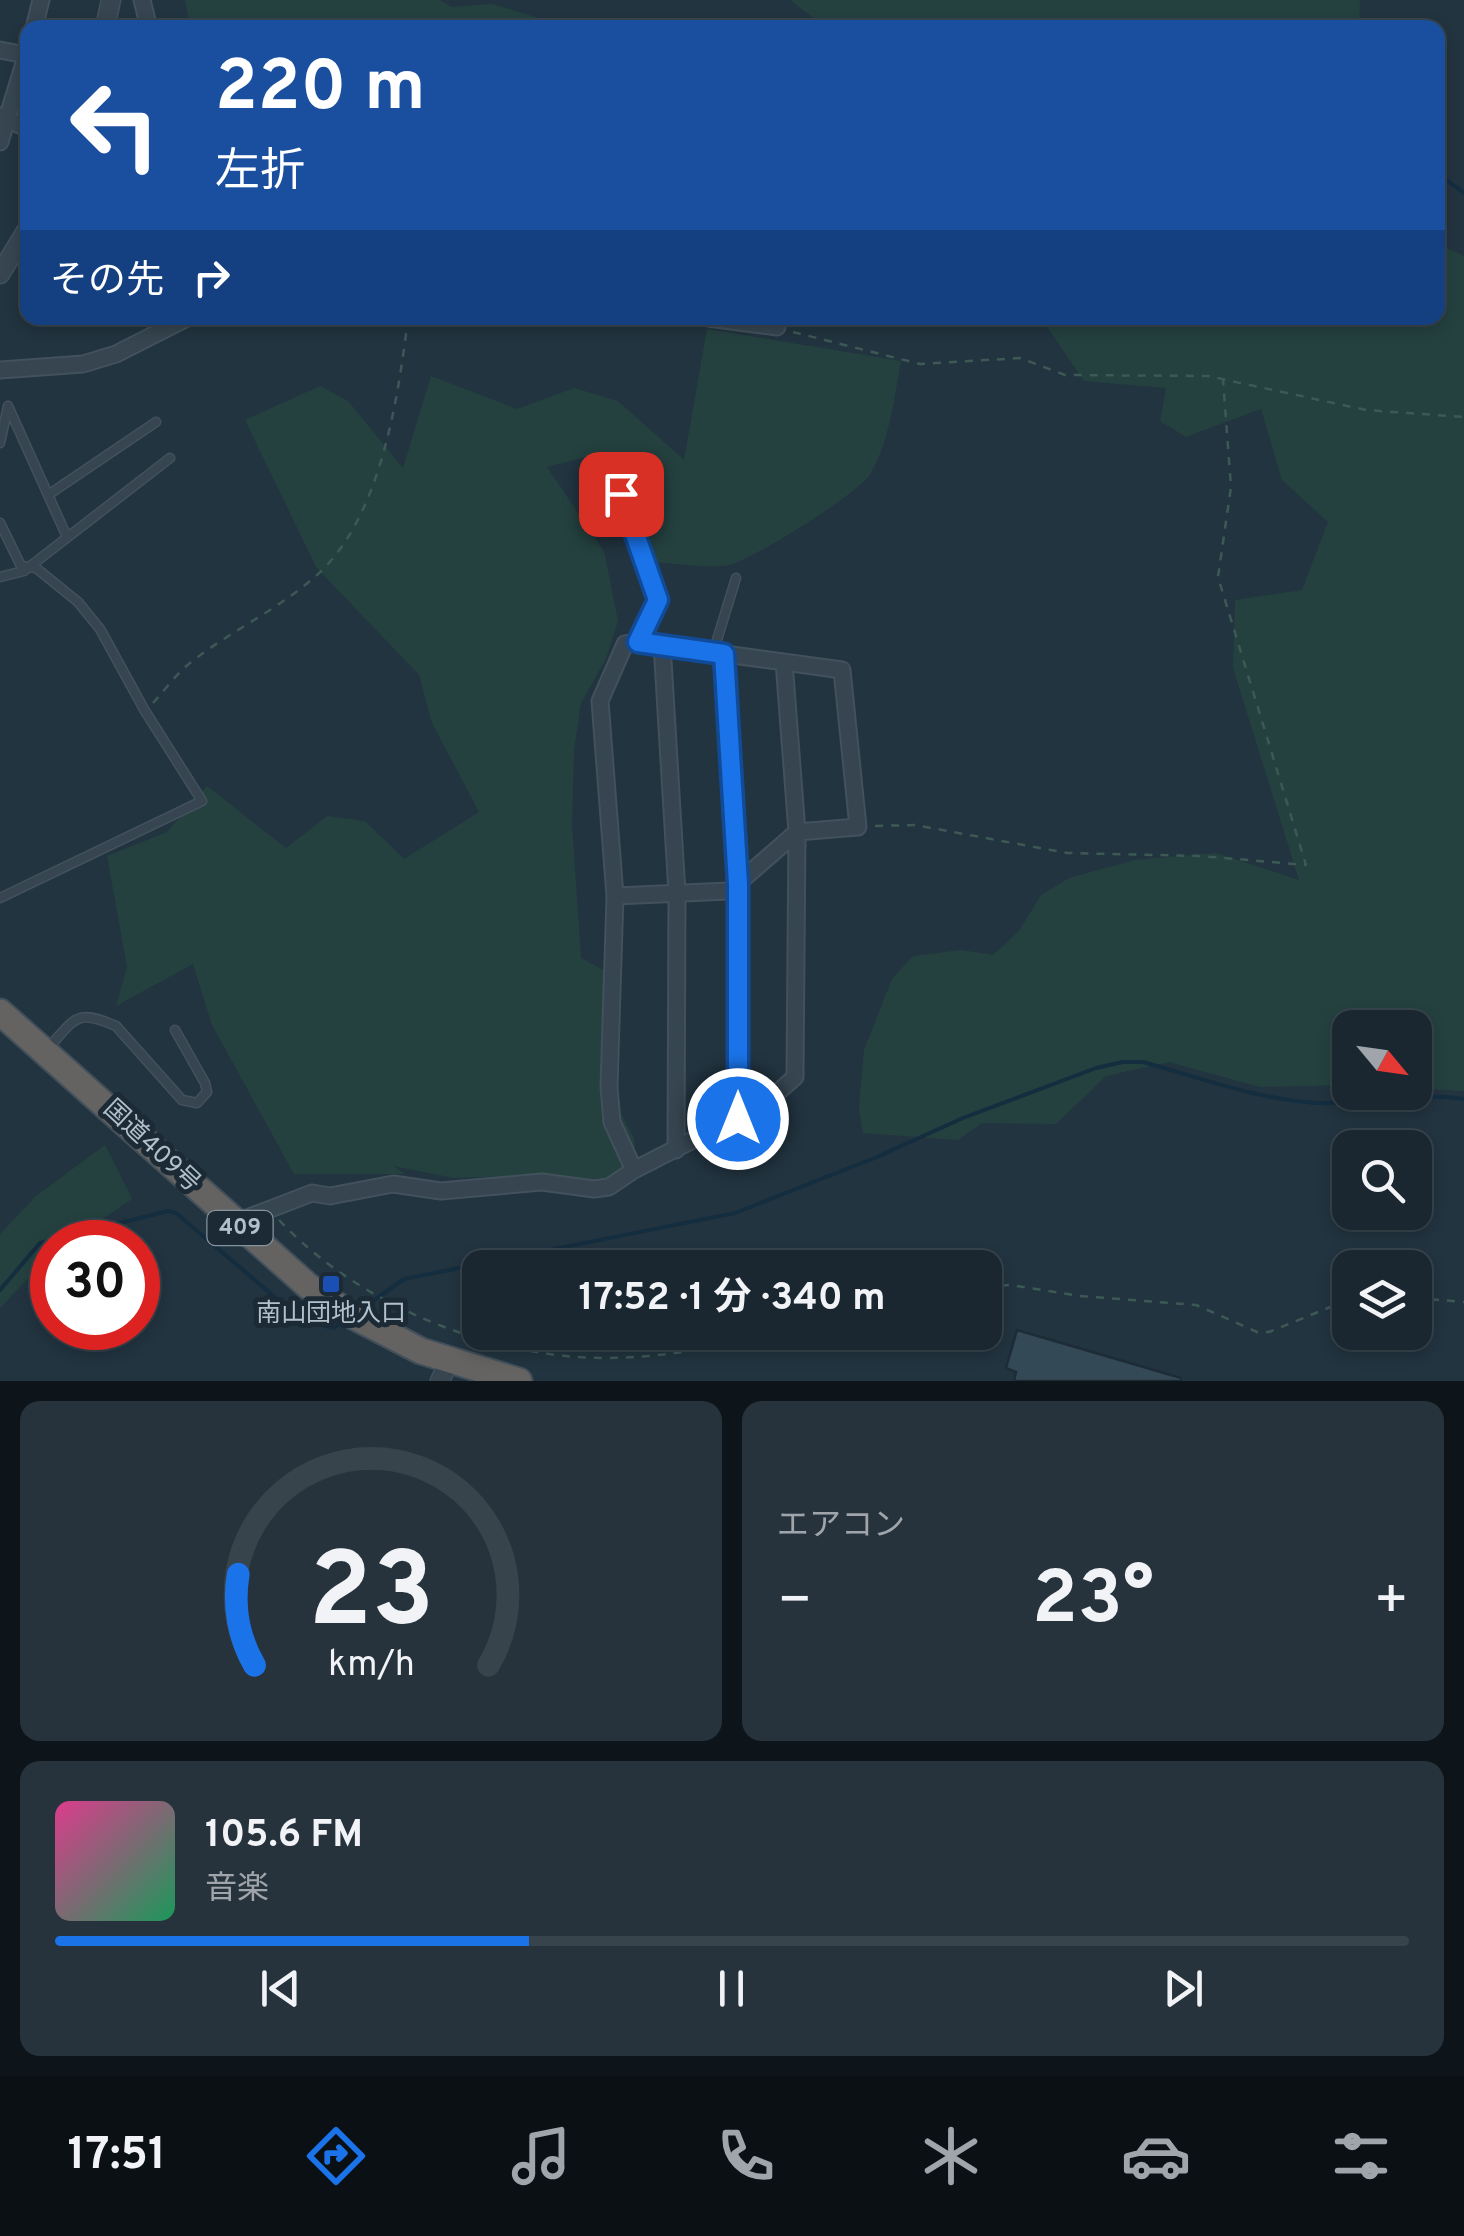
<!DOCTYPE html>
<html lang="ja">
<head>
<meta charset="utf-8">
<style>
	body { margin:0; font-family:Overpass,"Noto Sans JP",sans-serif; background:#27333c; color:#f1f3f6; height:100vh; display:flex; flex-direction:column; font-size:38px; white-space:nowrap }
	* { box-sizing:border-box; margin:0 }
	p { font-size:32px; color:#9fa5ab }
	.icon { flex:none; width:55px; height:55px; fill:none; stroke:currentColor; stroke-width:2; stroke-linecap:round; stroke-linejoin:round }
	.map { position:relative; height:1381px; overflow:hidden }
	.details { display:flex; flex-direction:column; gap:20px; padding:20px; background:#0e151a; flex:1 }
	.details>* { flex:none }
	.hud { position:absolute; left:20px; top:20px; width:1425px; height:305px; border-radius:20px; box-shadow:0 5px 15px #0003,0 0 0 2px #38444c; background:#1a4fa0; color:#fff; overflow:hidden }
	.needle { width:65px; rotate:119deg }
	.controls { position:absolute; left:1332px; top:1010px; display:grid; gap:20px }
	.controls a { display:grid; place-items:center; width:100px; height:100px; border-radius:20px; background:#1a2730; box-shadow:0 5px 15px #0003,0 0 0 2px #38444c; font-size:50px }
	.speed { position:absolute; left:30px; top:1220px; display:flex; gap:20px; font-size:50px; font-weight:700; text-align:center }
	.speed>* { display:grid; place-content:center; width:130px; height:130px; border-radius:50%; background:#1a2730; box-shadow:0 5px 15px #0003,0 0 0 2px #38444c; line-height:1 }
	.speed .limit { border:15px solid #d22; background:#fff; color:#111 }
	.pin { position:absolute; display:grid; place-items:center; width:85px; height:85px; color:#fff; margin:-42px; border-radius:20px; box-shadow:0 5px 15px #0006 }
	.me { position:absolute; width:110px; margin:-55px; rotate:0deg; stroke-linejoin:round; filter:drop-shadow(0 0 8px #0008) }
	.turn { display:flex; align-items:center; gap:35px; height:210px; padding:0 30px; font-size:45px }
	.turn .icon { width:130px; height:130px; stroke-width:2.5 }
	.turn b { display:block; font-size:70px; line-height:85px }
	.then { display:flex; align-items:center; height:95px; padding:0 30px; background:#0003; gap:20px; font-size:38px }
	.big { font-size:75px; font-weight:700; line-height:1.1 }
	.details .tile { flex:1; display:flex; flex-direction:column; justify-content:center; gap:15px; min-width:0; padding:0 35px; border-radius:20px; background:#27333c }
	.details .dial { align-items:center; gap:0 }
	.dial svg { height:260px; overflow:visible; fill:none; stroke:#38444c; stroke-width:7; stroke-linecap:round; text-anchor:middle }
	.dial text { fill:#f1f3f6; stroke:none }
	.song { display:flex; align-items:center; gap:30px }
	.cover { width:120px; height:120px; border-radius:15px; background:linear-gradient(135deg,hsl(330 70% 55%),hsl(150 70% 35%)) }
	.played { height:10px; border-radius:5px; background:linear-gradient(90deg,#1a73e8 35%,#38444c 35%) }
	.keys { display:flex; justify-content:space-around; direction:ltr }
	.heat { display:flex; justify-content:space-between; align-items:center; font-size:55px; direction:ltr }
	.details .tiles { flex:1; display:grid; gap:20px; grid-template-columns:1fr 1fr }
	.tile:last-child { grid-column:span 2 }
	.trip { position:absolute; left:462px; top:1250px; width:540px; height:100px; border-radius:20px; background:#1a2730; box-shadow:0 5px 15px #0003,0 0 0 2px #38444c; font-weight:700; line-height:100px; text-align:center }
	.dock { display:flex; height:160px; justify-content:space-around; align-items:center; background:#0a1013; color:#9fa5ab }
	.dock .icon { width:70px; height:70px }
	.dock .on { color:#1a73e8 }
	.dock b { font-size:45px; color:#f1f3f6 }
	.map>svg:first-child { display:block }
</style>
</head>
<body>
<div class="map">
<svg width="1464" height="1381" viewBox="0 0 1464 1381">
	<rect width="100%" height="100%" fill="#223440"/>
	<path fill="#24413f" d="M185,0H440L451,7L492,4L570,27H190Z
		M790,0H1360L1359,27L826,28Z
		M1438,244L1464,256V1091L1415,1088V1028H1350V1085L1260,1087L1169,1062L1106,1076L1056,1124L982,1123L958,1140L863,1133L859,1107L864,1050L892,979L913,956L961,950L993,955L1019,931L1041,895L1069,878L1135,860L1216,853L1299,880L1233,668L1235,600L1302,590L1328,522L1282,480L1261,409L1186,437L1160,421L1166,388L1084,381L1041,318H1438Z
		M707,329L901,361C894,399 890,439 871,473C860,493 753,559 730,565C711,569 674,563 653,562L630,487L594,455L547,467L604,551L618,621L606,659L581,703L574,750L572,825L581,958L618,978L613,1099L634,1138L637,1170L614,1182H570L535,1175L454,1178L393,1166L405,1174H294L212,1025L193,964L116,1006L127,967L107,856L167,832L207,786L286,848L327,816L365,821L404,859L479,812L432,723L419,675L316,567L245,420L320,386L348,401L403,468L431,376L517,409L574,388L618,401L684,460Z
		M105,1145L132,1199L68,1242H52V1253L0,1308V1234L36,1196Z"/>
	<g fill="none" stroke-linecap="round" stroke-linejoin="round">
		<path stroke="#142d3f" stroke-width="4" d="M1438,174L1464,193
			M0,1290L40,1243L168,1211L176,1213L303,1321L334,1328L342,1322
			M363,1308L404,1279L735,1213L877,1157L963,1118L1096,1068L1123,1062H1143C1198,1077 1259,1100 1317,1103C1368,1105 1410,1091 1464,1099"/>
	</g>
	<path fill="#344956" stroke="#1d2c37" stroke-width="2.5" d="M1017,1330L1181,1378V1381H1014L1016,1372L1006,1368Z"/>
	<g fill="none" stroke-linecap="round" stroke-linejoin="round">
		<g stroke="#42515c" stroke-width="11">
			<path id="service" d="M0,443L8,406L67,537
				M621,494L657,599L638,642
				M48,495L156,422
				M0,523L21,566L36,568L78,602L100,629L145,711L202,801L0,898
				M0,577L24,571L170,458
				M713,653L736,578
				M47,1049C76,1019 74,1008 116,1026L182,1100L197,1103L207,1092L205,1083L175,1030"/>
		</g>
		<g stroke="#42515c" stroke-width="19">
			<path id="minor" d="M142,0L149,28
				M34,28L41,0
				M0,50L26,55
				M0,116L28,129
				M0,142L28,50
				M708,318L777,327
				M0,370L83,364L116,354L187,318
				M662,644L677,893L676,1150
				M724,655L738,884V1119
				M615,896L729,891L797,832L858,827L842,670L638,642L625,644L600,701L615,896L609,1087L612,1122L634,1170
				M234,1223L312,1193L330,1196L393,1184L441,1191L542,1182L594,1189L609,1187L634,1170L767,1102L795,1077L797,832L784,662"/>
		</g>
		<g stroke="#42515c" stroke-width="21">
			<path id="tertiary" d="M105,28L111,0
				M0,274L28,228
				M440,1381L449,1361"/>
		</g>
		<g stroke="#41505b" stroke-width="29">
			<path id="trunk" d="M0,1012L308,1286L355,1317L421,1351L519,1381"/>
		</g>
		<path stroke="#3d5956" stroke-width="2.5" stroke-dasharray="8 8" stroke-linecap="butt" d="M793,332L920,364L1020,358L1065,375L1208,376L1366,410L1464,417
			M153,703C165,690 176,674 190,663C230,631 278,610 317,575C381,517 398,399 408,318
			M875,826L915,825L1067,853L1201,856L1306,865L1218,577L1231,487L1223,380
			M279,1220C353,1299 470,1349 577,1357C644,1362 716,1348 780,1332
			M985,1287L1010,1285L1080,1296L1196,1305L1257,1332H1269L1350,1299
			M1415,1298L1464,1302"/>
		<use href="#service" stroke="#364550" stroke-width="8"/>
		<use href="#minor" stroke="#364550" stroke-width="15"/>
		<use href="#tertiary" stroke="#364550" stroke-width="18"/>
		<use href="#trunk" stroke="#656362" stroke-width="25"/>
	</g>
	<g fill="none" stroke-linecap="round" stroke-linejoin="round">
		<g stroke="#114b97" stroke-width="25">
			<path id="route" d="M621,494L658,600L638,642L724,654L738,884V1119"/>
		</g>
		<use href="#route" stroke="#1a73e8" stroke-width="18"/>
	</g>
	<rect fill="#1a4fb4" stroke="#1b2a35" stroke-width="4" x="321" y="1274" width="20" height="20" rx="5"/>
	<g text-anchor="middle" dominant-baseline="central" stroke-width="10" stroke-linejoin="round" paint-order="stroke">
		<rect fill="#1b2a35" stroke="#85939e" stroke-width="2.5" x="207.5" y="1211" width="65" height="34" rx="8"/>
		<g font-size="22" font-weight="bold" fill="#b2c0cb">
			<text x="240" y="1228">409</text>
		</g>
		<g font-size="25" fill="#b2c0cb" stroke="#1b2a35">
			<text transform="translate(151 1147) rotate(43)">国道409号</text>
		</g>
		<g font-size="25" fill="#b2c0cb" stroke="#1b2a35">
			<text x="331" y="1315">南山団地入口</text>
		</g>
	</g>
</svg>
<div class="controls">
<a><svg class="needle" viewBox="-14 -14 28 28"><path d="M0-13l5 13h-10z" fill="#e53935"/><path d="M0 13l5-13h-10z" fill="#9fa5ab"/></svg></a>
<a><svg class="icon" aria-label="search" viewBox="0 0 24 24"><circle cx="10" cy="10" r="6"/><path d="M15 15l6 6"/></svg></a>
<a><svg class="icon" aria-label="layers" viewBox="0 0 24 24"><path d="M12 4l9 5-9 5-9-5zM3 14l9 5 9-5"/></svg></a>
</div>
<div class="speed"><div class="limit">30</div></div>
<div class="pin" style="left:621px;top:494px;background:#d93025"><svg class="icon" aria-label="arrive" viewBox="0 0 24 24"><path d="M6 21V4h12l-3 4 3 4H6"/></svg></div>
<svg class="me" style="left:738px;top:1119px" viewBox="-20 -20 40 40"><circle r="17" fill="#1a73e8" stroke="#fff" stroke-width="3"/><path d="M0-11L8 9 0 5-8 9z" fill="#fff"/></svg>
<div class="trip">17:52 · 1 分 · 340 m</div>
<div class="hud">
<div class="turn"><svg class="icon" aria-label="left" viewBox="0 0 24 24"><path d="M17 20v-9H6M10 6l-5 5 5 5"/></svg><div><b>220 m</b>左折</div></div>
<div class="then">その先<svg class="icon" aria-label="right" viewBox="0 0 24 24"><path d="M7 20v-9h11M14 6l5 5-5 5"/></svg></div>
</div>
</div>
<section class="details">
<div class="tiles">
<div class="tile dial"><svg viewBox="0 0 100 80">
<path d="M14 69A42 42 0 1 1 86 69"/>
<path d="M14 69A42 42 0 0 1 9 41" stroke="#1a73e8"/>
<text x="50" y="56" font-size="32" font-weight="700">23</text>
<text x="50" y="72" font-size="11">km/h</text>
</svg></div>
<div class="tile"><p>エアコン</p>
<div class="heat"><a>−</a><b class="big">23°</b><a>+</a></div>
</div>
<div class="tile">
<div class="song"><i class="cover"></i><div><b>105.6 FM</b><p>音楽</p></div></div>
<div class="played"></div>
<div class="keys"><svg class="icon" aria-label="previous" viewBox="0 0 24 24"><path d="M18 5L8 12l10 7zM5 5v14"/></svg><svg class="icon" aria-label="pause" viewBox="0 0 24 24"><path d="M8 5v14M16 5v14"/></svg><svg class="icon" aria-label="next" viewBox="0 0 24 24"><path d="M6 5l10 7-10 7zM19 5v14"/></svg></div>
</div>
</div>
</section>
<nav class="dock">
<b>17:51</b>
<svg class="icon on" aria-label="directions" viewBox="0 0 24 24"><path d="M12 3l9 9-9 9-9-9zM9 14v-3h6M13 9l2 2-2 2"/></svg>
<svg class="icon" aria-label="music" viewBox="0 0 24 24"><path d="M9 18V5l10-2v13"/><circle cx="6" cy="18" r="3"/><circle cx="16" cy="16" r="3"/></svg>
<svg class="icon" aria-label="phone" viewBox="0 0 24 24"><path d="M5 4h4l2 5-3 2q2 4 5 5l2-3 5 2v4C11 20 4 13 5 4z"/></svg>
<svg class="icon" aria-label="climate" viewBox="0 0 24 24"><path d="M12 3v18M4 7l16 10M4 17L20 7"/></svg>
<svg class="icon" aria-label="car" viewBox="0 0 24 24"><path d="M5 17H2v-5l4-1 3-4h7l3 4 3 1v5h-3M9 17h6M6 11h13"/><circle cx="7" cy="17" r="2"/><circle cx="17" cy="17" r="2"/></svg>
<svg class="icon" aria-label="filters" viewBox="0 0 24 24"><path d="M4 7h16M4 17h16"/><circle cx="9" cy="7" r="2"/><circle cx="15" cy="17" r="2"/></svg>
</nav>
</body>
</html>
